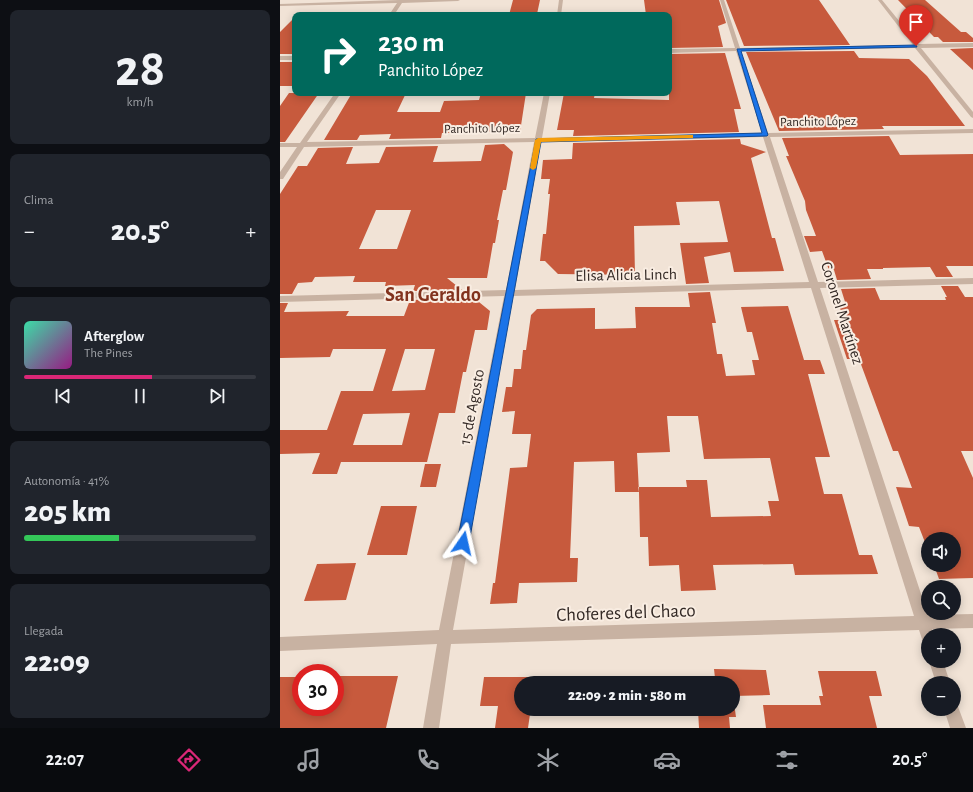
<!DOCTYPE html>
<html lang="es">
<head>
<meta charset="utf-8">
<style>
	body { margin:0; font-family:"Alegreya Sans",sans-serif; background:#20242c; color:#f1f3f6; height:100vh; display:flex; flex-direction:column; font-size:15px; white-space:nowrap }
	* { box-sizing:border-box; margin:0 }
	p { font-size:13px; color:#9ea1a6 }
	.icon { flex:none; width:22px; height:22px; fill:none; stroke:currentColor; stroke-width:2; stroke-linecap:round; stroke-linejoin:round }
	.map { position:relative; flex:1; overflow:hidden }
	.side { display:flex; flex-direction:column; gap:10px; padding:10px; background:#0d0f14; width:280px }
	.side>* { flex:none }
	.guide { position:absolute; left:12px; top:12px; width:380px; height:84px; border-radius:8px; box-shadow:0 2px 10px #0003; background:#00695c; color:#fff; overflow:hidden }
	.buttons { position:absolute; left:641px; top:532px; display:grid; gap:8px }
	.buttons a { display:grid; place-items:center; width:40px; height:40px; border-radius:50%; background:#171b24; box-shadow:0 2px 10px #0003; font-size:20px }
	.speed { position:absolute; left:12px; top:664px; display:flex; gap:8px; font-size:20px; font-weight:700; text-align:center }
	.speed>* { display:grid; place-content:center; width:52px; height:52px; border-radius:50%; background:#171b24; box-shadow:0 2px 10px #0003; line-height:1 }
	.speed .limit { border:6px solid #d22; background:#fff; color:#111 }
	.pin { position:absolute; display:grid; place-items:center; width:34px; height:34px; color:#fff; margin:-41px -17px; border-radius:50% 50% 50% 0; rotate:-45deg; box-shadow:0 0 4px #0007 }
	.pin .icon { rotate:45deg }
	.me { position:absolute; width:44px; margin:-22px; rotate:11deg; stroke-linejoin:round; filter:drop-shadow(0 0 3px #0008) }
	.turn { display:flex; align-items:center; gap:14px; height:84px; padding:0 20px; font-size:18px }
	.turn .icon { width:52px; height:52px; stroke-width:2.5 }
	.turn b { display:block; font-size:28px; line-height:34px }
	.big { font-size:30px; font-weight:800; line-height:1.1 }
	.side .widget { flex:1; display:flex; flex-direction:column; justify-content:center; gap:6px; min-width:0; padding:0 14px; border-radius:8px; background:#20242c }
	.side .dial { align-items:center; gap:0 }
	.dial b { font-size:52px; line-height:1 }
	.song { display:flex; align-items:center; gap:12px }
	.cover { width:48px; height:48px; border-radius:6px; background:linear-gradient(135deg,hsl(160 70% 55%),hsl(310 70% 35%)) }
	.played { height:4px; border-radius:2px; background:linear-gradient(90deg,#db2777 55%,#363941 55%) }
	.keys { display:flex; justify-content:space-around; direction:ltr }
	.heat { display:flex; justify-content:space-between; align-items:center; font-size:22px; direction:ltr }
	.charge { height:6px; border-radius:3px; background:linear-gradient(90deg,#34c759 41%,#363941 0) }
	.trip { position:absolute; left:234px; top:676px; width:226px; height:40px; border-radius:20px; background:#171b24; box-shadow:0 2px 10px #0003; font-weight:800; line-height:40px; text-align:center }
	.menu { display:flex; height:64px; justify-content:space-around; align-items:center; background:#090b0e; color:#9ea1a6 }
	.menu .icon { width:28px; height:28px }
	.menu .selected { color:#db2777 }
	.menu b { font-size:18px; color:#f1f3f6 }
	main { display:flex; flex:1; min-height:0 }
	.map>svg:first-child { display:block }
</style>
</head>
<body>
<main>
<section class="side">
<div class="widget dial"><b>28</b><p>km/h</p></div>
<div class="widget"><p>Clima</p>
<div class="heat"><a>−</a><b class="big">20.5°</b><a>+</a></div>
</div>
<div class="widget">
<div class="song"><i class="cover"></i><div><b>Afterglow</b><p>The Pines</p></div></div>
<div class="played"></div>
<div class="keys"><svg class="icon" aria-label="previous" viewBox="0 0 24 24"><path d="M18 5L8 12l10 7zM5 5v14"/></svg><svg class="icon" aria-label="pause" viewBox="0 0 24 24"><path d="M8 5v14M16 5v14"/></svg><svg class="icon" aria-label="next" viewBox="0 0 24 24"><path d="M6 5l10 7-10 7zM19 5v14"/></svg></div>
</div>
<div class="widget"><p>Autonomía · 41%</p><b class="big">205 km</b><div class="charge"></div></div>
<div class="widget"><p>Llegada</p><b class="big">22:09</b></div>
</section>
<div class="map">
<svg width="693" height="728" viewBox="0 0 693 728">
	<rect width="100%" height="100%" fill="#f1e3d6"/>
	<path fill="#c75a3d" fill-rule="evenodd" d="M233,0H260L257,14L229,15Z
		M364,0H439L446,23L438,26L443,47L389,48V15H366Z
		M446,0H539L570,45L464,46Z
		M618,0H645L681,32H686L693,38V42H663L658,37H654Z
		M15,17V54H0V32Z
		M693,48V70L670,49Z
		M574,51L579,58L629,59L647,76L685,126H602L604,129L499,131L466,52Z
		M445,53L461,109H454L459,132L293,136L294,130H277L284,93H315L314,98L389,100V54Z
		M0,62H15V86H0Z
		M9,93H39L5,142H0V106Z
		M72,93H126L117,112H160L164,101L199,100L201,93H246L240,132L171,131L170,133H162L161,138L109,139L111,134L80,135L77,140H44Z
		M609,136L620,155L693,154V266H666L673,277H656L650,267L603,268V269H587L591,279L557,280L554,270H549L542,251L530,252L524,236H536L526,210L525,201L506,156H509L502,138Z
		M460,139L461,144L486,152L471,158L492,238H495L504,271L454,272L450,252L424,257L429,283L406,284L400,243L448,242L439,201L396,202L400,225L354,226L355,275L278,274L265,261H260L263,234H266L270,194H268L270,179H261L263,160L292,159L293,143Z
		M224,144L233,152L226,190H223L217,220H219L215,243H213L207,278H167L182,290L133,291L135,285L105,286L106,282H73L75,276L35,277L32,282L18,283L12,294H0V194L18,166H27L38,148L73,147L66,164L99,163L106,147L158,146L153,162L201,161L205,145ZM96,210H131L117,249H79Z
		M661,286H678L685,297H693V451H681L693,478V578L659,579L654,565H674V539H648V550L639,527L629,526L616,487L632,488L618,451H613L579,359H567L554,320H564L559,305H566L561,289L595,288L600,300H666L665,297H667Z
		M430,292L436,323H432L437,354H442L446,376L475,375L472,360H479L472,332H467L461,307L508,306L524,360H540L545,374H528L550,457H535L544,494H562L579,555H592L598,574L515,575L513,564L433,565L436,590L401,591L399,565L369,566L368,537H360L359,492H335L334,461L294,462L290,558H298L297,582L239,583L237,603L210,604L213,583H215L230,468L247,467L251,434H232L235,411L222,412L226,387H232L234,369H241L243,350H246L251,315L257,309L315,308V329L356,328L355,307H410L408,293ZM387,416H418L424,459L490,458L499,501H488L491,516L431,517L427,480H406L407,487H358L359,492L357,453L390,452Z
		M194,298L210,311L207,330H195L186,372H183L175,413H159L147,462H61L57,474H32L40,453L0,454V430H47L61,391H93L106,349H53L50,357L0,358V303H8L4,312L69,311L66,316H124L130,300ZM125,349H155L145,390L112,391ZM130,413L122,445H73L83,414Z
		M145,464H161L156,487H140Z
		M101,506H137L127,555H87Z
		M76,563L66,600L24,601L37,564Z
		M434,669L486,670L490,695L453,696L456,717H449L450,728H419L418,710L372,709H453V683H371V678H435Z
		M538,671H596L602,696H589L597,728H486L483,705H541L539,696H543Z
		M55,676H118L106,728H0V677H21V707H55Z
		M204,677H278L277,683H241V709H276L275,714H250L248,728H215L218,706H200Z"/>
	<g fill="none" stroke-linecap="round" stroke-linejoin="round">
		<path fill="#c8b2a2" fill-rule="evenodd" d="M119,0H180L178,1L122,3L114,15H109L117,3L0,6V4Z
			M279,0H283L281,15H277Z
			M440,0H444L460,48L633,45L598,0H602L638,44L693,43V47L641,48L693,112V118L691,117L635,48L461,51L488,133L693,129V133L490,137L538,282L693,278V284L540,288L648,615L693,614V628L652,629L654,635H648V644L643,642L639,630L171,644L159,728H143L157,644L0,651V637L159,630L224,296L0,302V296L226,290L254,142L24,147L3,179H0V172L17,147H0V143H20L55,93H61L27,142L255,138L264,93H270L262,138L482,133L456,51L389,53V49L455,48ZM483,137L529,282L235,290L261,142ZM531,288L634,616L173,630L233,296Z
			M0,56H15V60H0Z
			M649,661H663L670,683H656Z
			M674,702L677,704L686,728H670L664,709H674Z"/>
	</g>
	<path fill="#1a73e8" stroke="#114b97" d="M636,45L637,47L461,51L488,135L487,136L261,142L189,543L187,547L183,548L179,547L177,543L256,139L482,133L457,49Z"/>
	<path fill="#f59e0b" d="M410,135H413V138L261,142L256,168L253,170L250,168L255,140L258,138Z"/>
	<g text-anchor="middle" dominant-baseline="central" stroke-width="4" stroke-linejoin="round" paint-order="stroke">
		<g font-size="13" fill="#332925" stroke="#f9ede2">
			<text transform="translate(538 122) rotate(-1)">Panchito López</text>
			<text transform="translate(202 129) rotate(-1)">Panchito López</text>
		</g>
		<g font-size="16" fill="#332925" stroke="#f9ede2">
			<text transform="translate(346 275) rotate(-1)">Elisa Alicia Linch</text>
			<text transform="translate(562 313) rotate(72)">Coronel Martínez</text>
			<text transform="translate(192 407) rotate(-79)">15 de Agosto</text>
		</g>
		<g font-size="19" fill="#332925" stroke="#f9ede2">
			<text transform="translate(346 613) rotate(-2)">Choferes del Chaco</text>
		</g>
		<g font-size="20" font-weight="bold" fill="#82321d" stroke="#f9ede2">
			<text x="153" y="295">San Geraldo</text>
		</g>
	</g>
</svg>
<div class="buttons">
<a><svg class="icon" aria-label="sound" viewBox="0 0 24 24"><path d="M4 9h4l5-4v14l-5-4H4zM17 9q2 3 0 6"/></svg></a>
<a><svg class="icon" aria-label="search" viewBox="0 0 24 24"><circle cx="10" cy="10" r="6"/><path d="M15 15l6 6"/></svg></a>
<a>+</a>
<a>−</a>
</div>
<div class="speed"><div class="limit">30</div></div>
<div class="pin" style="left:636px;top:46px;background:#d93025"><svg class="icon" aria-label="arrive" viewBox="0 0 24 24"><path d="M6 21V4h12l-3 4 3 4H6"/></svg></div>
<svg class="me" style="left:183px;top:543px" viewBox="-20 -20 40 40"><path d="M0-17L14 15 0 8-14 15z" fill="#1a73e8" stroke="#fff" stroke-width="4"/></svg>
<div class="trip">22:09 · 2 min · 580 m</div>
<div class="guide">
<div class="turn"><svg class="icon" aria-label="right" viewBox="0 0 24 24"><path d="M7 20v-9h11M14 6l5 5-5 5"/></svg><div><b>230 m</b>Panchito López</div></div>
</div>
</div>
</main>
<nav class="menu">
<b>22:07</b>
<svg class="icon selected" aria-label="directions" viewBox="0 0 24 24"><path d="M12 3l9 9-9 9-9-9zM9 14v-3h6M13 9l2 2-2 2"/></svg>
<svg class="icon" aria-label="music" viewBox="0 0 24 24"><path d="M9 18V5l10-2v13"/><circle cx="6" cy="18" r="3"/><circle cx="16" cy="16" r="3"/></svg>
<svg class="icon" aria-label="phone" viewBox="0 0 24 24"><path d="M5 4h4l2 5-3 2q2 4 5 5l2-3 5 2v4C11 20 4 13 5 4z"/></svg>
<svg class="icon" aria-label="climate" viewBox="0 0 24 24"><path d="M12 3v18M4 7l16 10M4 17L20 7"/></svg>
<svg class="icon" aria-label="car" viewBox="0 0 24 24"><path d="M5 17H2v-5l4-1 3-4h7l3 4 3 1v5h-3M9 17h6M6 11h13"/><circle cx="7" cy="17" r="2"/><circle cx="17" cy="17" r="2"/></svg>
<svg class="icon" aria-label="filters" viewBox="0 0 24 24"><path d="M4 7h16M4 17h16"/><circle cx="9" cy="7" r="2"/><circle cx="15" cy="17" r="2"/></svg>
<b>20.5°</b>
</nav>
</body>
</html>
